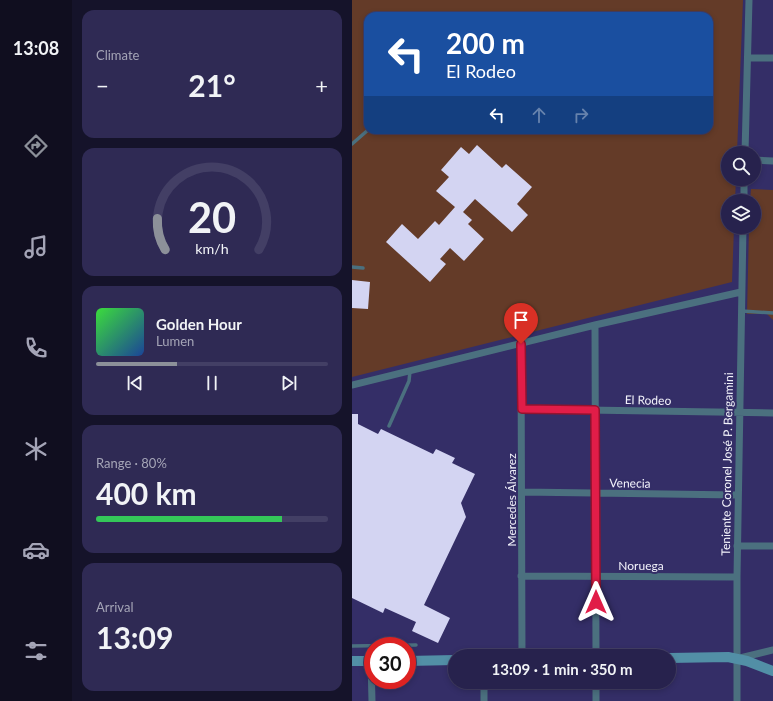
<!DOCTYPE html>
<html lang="en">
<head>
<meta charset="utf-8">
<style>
	body { margin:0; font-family:Lato,sans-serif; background:#2f2a54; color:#f1f3f6; height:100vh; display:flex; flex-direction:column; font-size:15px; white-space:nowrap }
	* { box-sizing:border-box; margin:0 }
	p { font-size:13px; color:#a4a4b6 }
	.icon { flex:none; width:22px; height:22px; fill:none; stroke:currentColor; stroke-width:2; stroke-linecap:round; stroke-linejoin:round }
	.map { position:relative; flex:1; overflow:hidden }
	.drawer { display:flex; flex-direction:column; gap:10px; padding:10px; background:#15132a; width:280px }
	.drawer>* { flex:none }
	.hud { position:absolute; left:12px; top:12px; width:349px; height:122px; border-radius:12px; box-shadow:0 2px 6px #0003,0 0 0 1px #433f65; background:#1a4fa0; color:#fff; overflow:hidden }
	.buttons { position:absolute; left:369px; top:146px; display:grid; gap:8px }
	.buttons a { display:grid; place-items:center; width:40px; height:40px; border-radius:50%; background:#27224d; box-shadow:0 2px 6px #0003,0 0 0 1px #433f65; font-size:20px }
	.speed { position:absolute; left:12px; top:637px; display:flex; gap:8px; font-size:20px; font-weight:700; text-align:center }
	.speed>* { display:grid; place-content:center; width:52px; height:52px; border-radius:50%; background:#27224d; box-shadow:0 2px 6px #0003,0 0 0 1px #433f65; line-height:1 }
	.speed .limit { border:6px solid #d22; background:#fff; color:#111 }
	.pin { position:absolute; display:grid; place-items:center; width:34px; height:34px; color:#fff; margin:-41px -17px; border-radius:50% 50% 50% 0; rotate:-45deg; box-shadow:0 0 4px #0007 }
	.pin .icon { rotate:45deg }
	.me { position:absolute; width:44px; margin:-22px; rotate:0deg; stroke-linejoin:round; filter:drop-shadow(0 0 3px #0008) }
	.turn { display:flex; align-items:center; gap:14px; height:84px; padding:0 16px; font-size:18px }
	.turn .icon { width:52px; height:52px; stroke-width:2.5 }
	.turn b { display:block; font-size:28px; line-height:34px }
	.lanes { display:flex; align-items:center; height:38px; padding:0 16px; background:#0003; justify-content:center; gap:20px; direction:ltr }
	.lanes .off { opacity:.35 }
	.big { font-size:30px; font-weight:700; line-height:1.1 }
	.drawer .tile { flex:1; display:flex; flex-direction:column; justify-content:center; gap:6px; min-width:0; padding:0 14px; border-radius:12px; background:#2f2a54 }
	.drawer .dial { align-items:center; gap:0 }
	.dial svg { height:104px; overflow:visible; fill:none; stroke:#433f65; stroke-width:7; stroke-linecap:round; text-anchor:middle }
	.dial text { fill:#f1f3f6; stroke:none }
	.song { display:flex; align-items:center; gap:12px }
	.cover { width:48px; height:48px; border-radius:6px; background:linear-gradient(135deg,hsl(120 70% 55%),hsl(220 70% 35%)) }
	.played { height:4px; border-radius:2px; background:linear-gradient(90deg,#8c9099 35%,#433f65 35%) }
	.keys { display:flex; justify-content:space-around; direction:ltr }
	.heat { display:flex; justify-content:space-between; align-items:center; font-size:22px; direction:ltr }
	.charge { height:6px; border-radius:3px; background:linear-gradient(90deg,#34c759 80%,#433f65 0) }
	.trip { position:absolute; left:96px; top:649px; width:228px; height:40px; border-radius:20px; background:#27224d; box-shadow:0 2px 6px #0003,0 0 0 1px #433f65; font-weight:700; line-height:40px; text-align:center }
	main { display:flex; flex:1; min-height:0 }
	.tab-bar { display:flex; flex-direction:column; width:72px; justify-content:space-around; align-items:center; background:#100e1f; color:#a4a4b6 }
	.tab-bar .icon { width:28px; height:28px }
	.tab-bar .on { color:#8c9099 }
	.tab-bar b { font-size:18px; color:#f1f3f6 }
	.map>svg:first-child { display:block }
</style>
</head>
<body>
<main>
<nav class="tab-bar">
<b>13:08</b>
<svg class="icon on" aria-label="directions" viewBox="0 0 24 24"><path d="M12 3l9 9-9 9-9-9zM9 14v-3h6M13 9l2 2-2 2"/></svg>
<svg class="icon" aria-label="music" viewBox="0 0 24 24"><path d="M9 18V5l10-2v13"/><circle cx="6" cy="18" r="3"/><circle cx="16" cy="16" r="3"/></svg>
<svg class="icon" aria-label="phone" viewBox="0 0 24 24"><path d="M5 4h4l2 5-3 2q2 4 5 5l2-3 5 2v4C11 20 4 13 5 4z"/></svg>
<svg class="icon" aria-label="climate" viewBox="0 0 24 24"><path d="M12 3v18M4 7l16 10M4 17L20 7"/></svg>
<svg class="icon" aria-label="car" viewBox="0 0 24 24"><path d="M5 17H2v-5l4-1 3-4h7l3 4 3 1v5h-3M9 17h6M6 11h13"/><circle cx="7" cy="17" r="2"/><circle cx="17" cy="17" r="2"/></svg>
<svg class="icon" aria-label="filters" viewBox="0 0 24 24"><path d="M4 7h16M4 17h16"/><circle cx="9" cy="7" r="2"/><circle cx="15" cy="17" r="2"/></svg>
</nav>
<section class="drawer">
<div class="tile"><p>Climate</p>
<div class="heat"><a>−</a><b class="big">21°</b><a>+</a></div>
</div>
<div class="tile dial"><svg viewBox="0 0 100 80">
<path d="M14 69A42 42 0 1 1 86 69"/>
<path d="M14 69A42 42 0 0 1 8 45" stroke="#8c9099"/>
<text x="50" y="56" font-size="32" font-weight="700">20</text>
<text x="50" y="72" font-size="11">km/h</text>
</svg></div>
<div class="tile">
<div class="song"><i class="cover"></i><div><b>Golden Hour</b><p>Lumen</p></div></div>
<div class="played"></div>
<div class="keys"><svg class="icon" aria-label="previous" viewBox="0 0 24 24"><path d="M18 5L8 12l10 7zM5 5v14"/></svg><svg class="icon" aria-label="pause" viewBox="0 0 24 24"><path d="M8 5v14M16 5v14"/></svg><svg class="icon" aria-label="next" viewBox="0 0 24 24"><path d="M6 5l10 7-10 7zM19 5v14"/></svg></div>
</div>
<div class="tile"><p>Range · 80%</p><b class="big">400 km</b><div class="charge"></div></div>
<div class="tile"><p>Arrival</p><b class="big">13:09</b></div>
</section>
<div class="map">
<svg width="421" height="701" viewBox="0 0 421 701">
	<rect width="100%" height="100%" fill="#342e67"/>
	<path fill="#643b28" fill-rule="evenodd" d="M0,0H391L385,153H376V179H384L383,201H376V227H382L380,282L0,377ZM16,16H357V130H16Z
		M399,189L421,190V320L415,314H395L397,227H402V201H398Z"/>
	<path fill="#d3d4f2" d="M125,145L150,168L154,164L180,187L165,204L176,215L160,232L123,199L111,212L120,220L116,224L132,239L112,261L98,248L88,259L94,264L78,282L34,242L50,224L66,239L83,221L87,225L103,207L84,191L97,177L89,170L109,147L117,154Z
		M0,280L18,282L16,309L0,308Z
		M0,414H6V424L26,434L29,429L81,454L84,449L103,458L100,463L123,474L109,503L114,517L72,605L98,618L86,643L60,631L64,622L33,608L31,613L0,598Z"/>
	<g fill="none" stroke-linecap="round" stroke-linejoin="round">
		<path stroke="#4b707f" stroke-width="3.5" d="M0,144L16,130
			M0,267L11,268
			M390,311L421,313
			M37,426L57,381L58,371
			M0,646L64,645"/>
		<path stroke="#4b707f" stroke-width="7" d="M396,58H421
			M393,153L397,0
			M402,160L421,161
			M392,201V179
			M243,325L244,656
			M169,344L170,656
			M0,385L243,325L389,292
			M170,409L421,413
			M170,492L386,495
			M385,546H421
			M169,576L385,577
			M388,658L421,650
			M19,661L20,701
			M132,682V701
			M244,682V701
			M385,701V577L391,227"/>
		<path stroke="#528fa6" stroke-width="10" d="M317,658L376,657L395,661L421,671
			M0,661H21
			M55,661L103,660"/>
	</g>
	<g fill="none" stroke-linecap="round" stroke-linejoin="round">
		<g stroke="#92132f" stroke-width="10">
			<path id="route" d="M169,344L170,409L243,410L244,602"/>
		</g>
		<use href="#route" stroke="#e11d48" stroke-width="7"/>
	</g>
	<g text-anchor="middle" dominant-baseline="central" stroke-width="4" stroke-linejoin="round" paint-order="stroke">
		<g font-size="12" fill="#f3f3fb" stroke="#342e67">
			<text transform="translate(296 400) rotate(1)">El Rodeo</text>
			<text transform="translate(375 464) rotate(-89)">Teniente Coronel José P. Bergamini</text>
			<text transform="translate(278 483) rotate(1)">Venecia</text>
			<text transform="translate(159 500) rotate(-90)">Mercedes Álvarez</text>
			<text x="289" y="565">Noruega</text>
		</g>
	</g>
</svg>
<div class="buttons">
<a><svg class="icon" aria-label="search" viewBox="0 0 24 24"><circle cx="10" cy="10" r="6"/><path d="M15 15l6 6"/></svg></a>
<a><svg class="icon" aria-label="layers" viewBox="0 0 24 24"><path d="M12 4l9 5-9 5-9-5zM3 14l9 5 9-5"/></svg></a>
</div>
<div class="speed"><div class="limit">30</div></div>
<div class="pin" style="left:169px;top:344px;background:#d93025"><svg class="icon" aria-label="arrive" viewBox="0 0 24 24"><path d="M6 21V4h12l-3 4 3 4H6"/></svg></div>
<svg class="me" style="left:244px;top:602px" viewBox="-20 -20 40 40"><path d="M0-17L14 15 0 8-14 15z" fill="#e11d48" stroke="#fff" stroke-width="4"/></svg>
<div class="trip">13:09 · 1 min · 350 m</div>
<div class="hud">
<div class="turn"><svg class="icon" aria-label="left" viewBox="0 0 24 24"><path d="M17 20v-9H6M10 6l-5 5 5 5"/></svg><div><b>200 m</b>El Rodeo</div></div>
<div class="lanes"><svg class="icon" aria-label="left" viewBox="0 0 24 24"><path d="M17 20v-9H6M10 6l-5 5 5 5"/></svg><svg class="icon off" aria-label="ahead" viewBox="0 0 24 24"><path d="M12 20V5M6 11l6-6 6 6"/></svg><svg class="icon off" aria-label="right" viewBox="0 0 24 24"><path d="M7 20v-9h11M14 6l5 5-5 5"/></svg></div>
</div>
</div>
</main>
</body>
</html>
